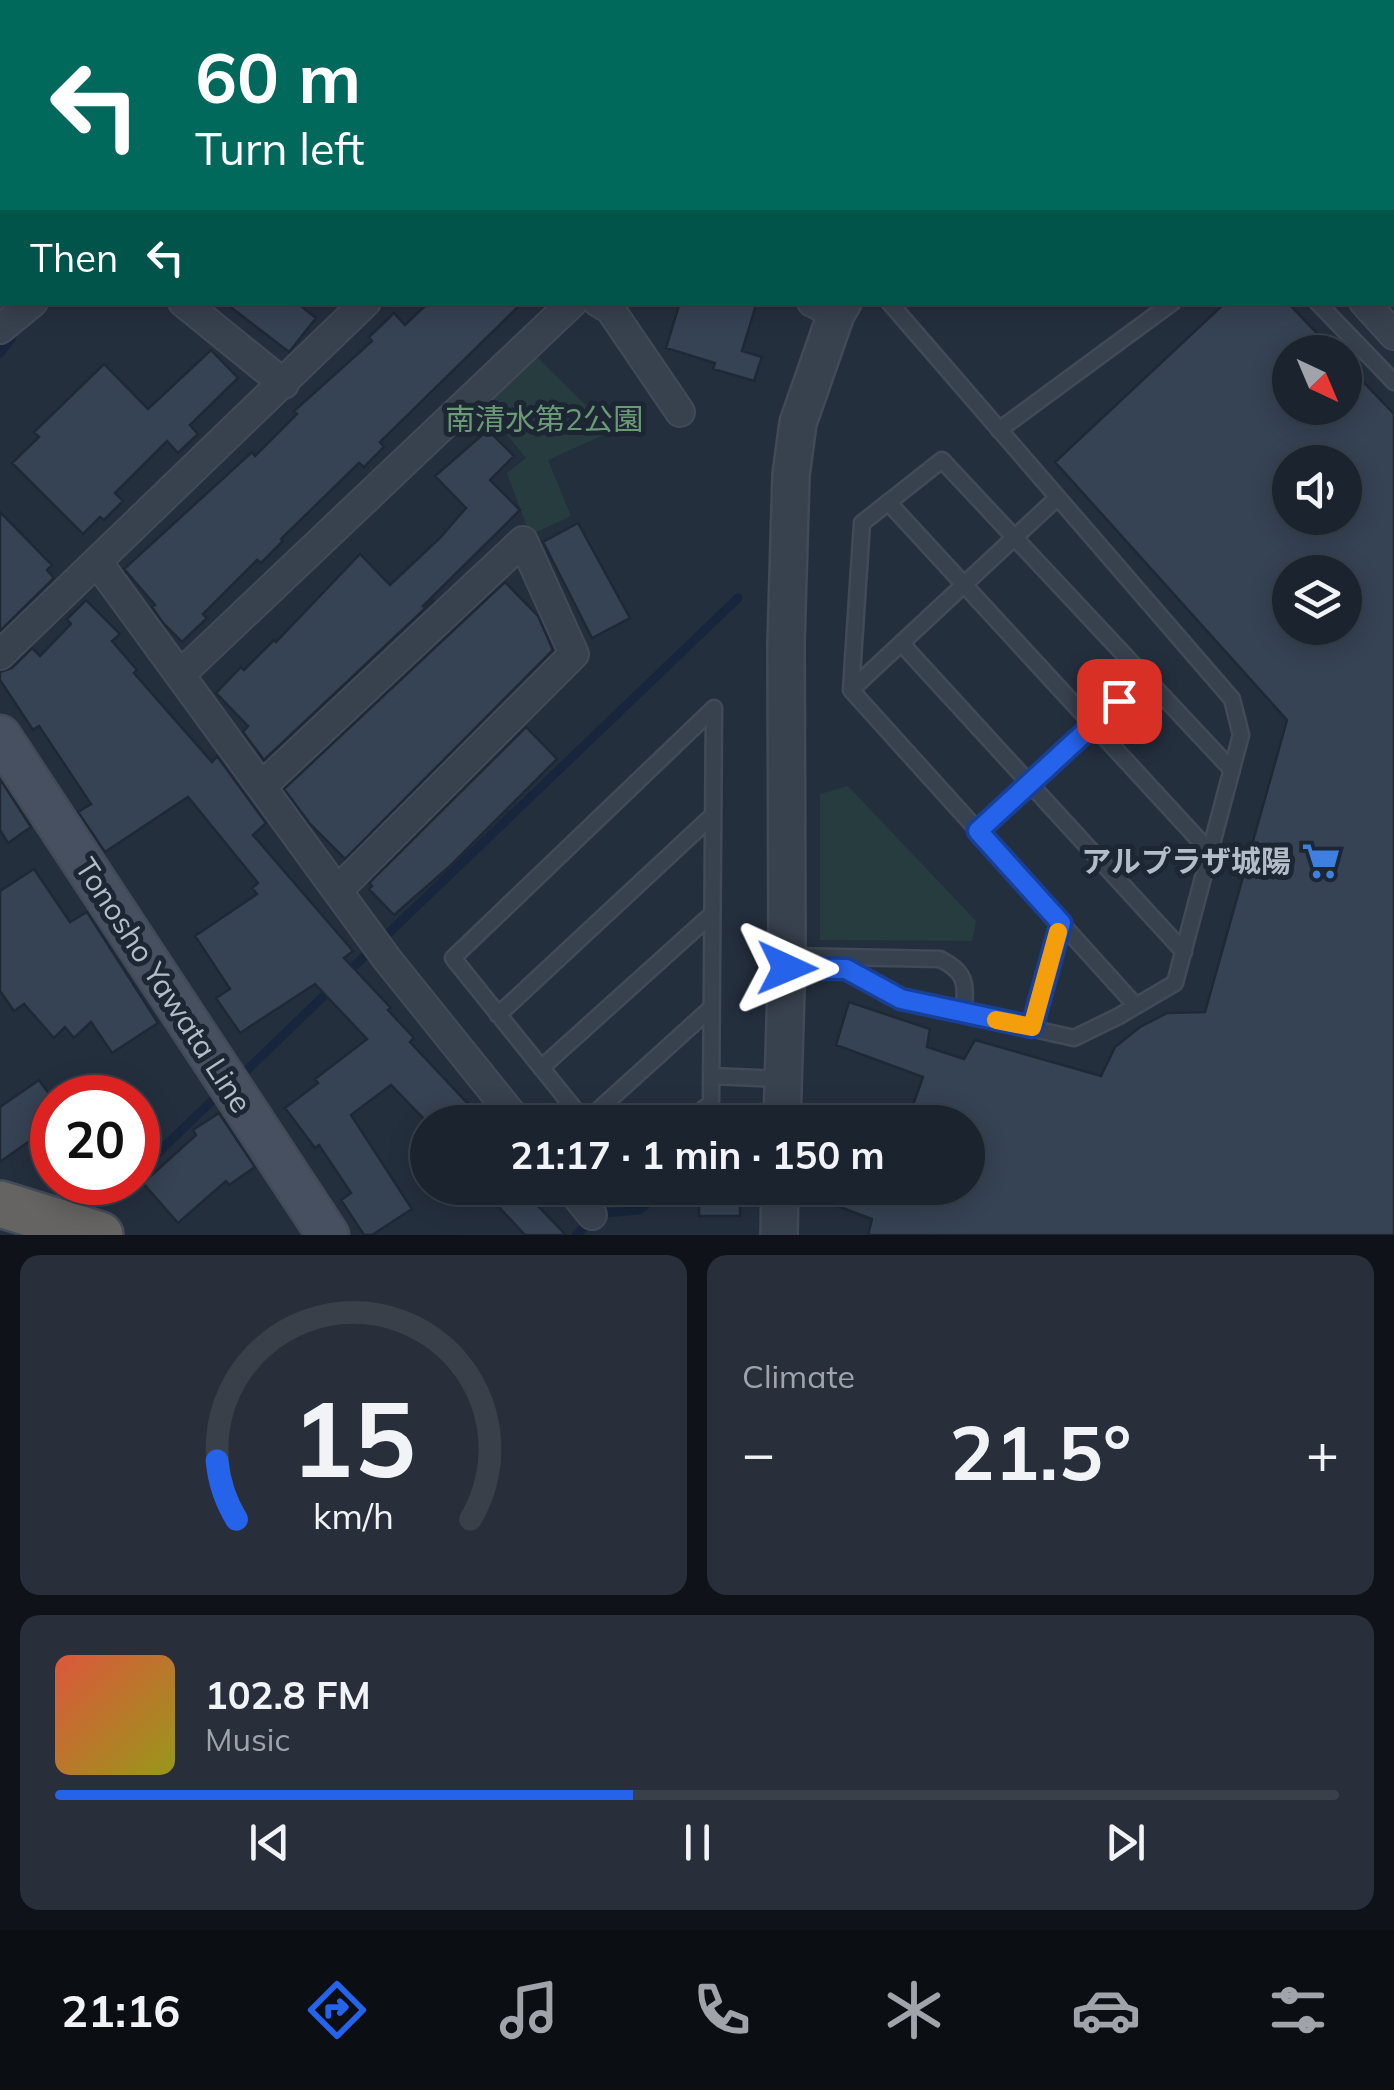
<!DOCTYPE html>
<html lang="en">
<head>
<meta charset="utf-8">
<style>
	body { margin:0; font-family:Mulish,"Noto Sans JP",sans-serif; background:#282f3a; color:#f1f3f6; height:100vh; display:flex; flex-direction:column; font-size:38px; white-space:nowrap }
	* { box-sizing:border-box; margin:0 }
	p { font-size:32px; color:#a0a4aa }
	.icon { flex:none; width:55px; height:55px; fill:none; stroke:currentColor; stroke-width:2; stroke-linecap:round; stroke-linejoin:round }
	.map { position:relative; height:1235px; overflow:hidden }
	.side { display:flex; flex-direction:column; gap:20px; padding:20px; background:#0f1319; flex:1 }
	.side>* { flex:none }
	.top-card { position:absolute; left:0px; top:0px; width:1395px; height:305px; box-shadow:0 5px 25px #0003,0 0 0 2px #39404a; background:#00695c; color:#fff; overflow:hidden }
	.needle { width:65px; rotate:136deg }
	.buttons { position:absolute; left:1272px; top:335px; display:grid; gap:20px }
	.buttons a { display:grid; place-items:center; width:90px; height:90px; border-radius:50%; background:#1b232e; box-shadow:0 5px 25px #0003,0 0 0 2px #39404a; font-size:50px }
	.speed { position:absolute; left:30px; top:1075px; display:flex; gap:20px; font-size:50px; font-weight:700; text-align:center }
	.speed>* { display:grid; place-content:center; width:130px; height:130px; border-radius:50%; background:#1b232e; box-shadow:0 5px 25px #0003,0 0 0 2px #39404a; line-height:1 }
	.speed .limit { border:15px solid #d22; background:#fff; color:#111 }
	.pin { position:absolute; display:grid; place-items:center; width:85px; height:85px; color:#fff; margin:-42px; border-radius:20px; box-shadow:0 5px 15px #0006 }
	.me { position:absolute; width:110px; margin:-55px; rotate:91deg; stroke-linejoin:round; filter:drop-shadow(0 0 8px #0008) }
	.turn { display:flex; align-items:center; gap:35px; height:210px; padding:0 30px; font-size:45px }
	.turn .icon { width:130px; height:130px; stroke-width:2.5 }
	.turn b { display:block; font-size:70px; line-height:85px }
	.then { display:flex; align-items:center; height:95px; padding:0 30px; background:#0003; gap:20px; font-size:38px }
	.big { font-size:75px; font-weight:700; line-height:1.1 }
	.side .card { flex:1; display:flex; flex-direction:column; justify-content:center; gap:15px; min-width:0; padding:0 35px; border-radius:20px; background:#282f3a }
	.side .dial { align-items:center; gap:0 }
	.dial svg { height:260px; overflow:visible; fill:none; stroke:#39404a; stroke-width:7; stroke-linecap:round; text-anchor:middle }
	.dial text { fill:#f1f3f6; stroke:none }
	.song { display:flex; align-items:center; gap:30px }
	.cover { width:120px; height:120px; border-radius:15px; background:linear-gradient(135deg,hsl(10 70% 55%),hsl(60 70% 35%)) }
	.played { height:10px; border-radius:5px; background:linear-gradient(90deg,#2563eb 45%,#39404a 45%) }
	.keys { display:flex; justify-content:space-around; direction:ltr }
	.heat { display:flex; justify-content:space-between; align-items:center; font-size:55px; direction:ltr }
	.side .tiles { flex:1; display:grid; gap:20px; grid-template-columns:1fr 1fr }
	.card:last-child { grid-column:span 2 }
	.trip { position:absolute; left:410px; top:1105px; width:575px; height:100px; border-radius:50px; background:#1b232e; box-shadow:0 5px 25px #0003,0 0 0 2px #39404a; font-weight:700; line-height:100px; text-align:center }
	.menu { display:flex; height:160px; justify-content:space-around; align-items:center; background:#0b0e12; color:#a0a4aa }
	.menu .icon { width:70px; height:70px }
	.menu .selected { color:#2563eb }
	.menu b { font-size:45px; color:#f1f3f6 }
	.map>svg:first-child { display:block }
</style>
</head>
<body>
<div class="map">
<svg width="1394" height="1235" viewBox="0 0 1394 1235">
	<rect width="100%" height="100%" fill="#242f3e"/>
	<path fill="#263c3f" d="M1177,0H1394V308L1389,303L1392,302V2H1174Z
		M533,353L612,431L548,460L571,516L530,535L507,473L526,458L482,404Z
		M848,786L976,921L972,941L820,940V794Z"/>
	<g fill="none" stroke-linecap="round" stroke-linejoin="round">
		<path stroke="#17263c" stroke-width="9" d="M0,353L12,338
			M346,974L738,598
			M247,1070L332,988
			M138,1172L217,1096
			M576,1235L594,1218L605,1213L639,1210L666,1188"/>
	</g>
	<path fill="#364354" stroke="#1f2835" stroke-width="2.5" fill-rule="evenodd" d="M224,302H296L316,318L289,352Z
		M429,302H523L380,442L384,447L364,467L359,463L281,539L283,541L261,563L257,560L203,614L207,618L182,642L163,623L152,607L155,605L124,569L252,452L255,456L297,414L294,411L372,341L369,337L394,313L405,325Z
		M680,302H757L742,351L762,357L754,381L713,369L715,363L666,348Z
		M1226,302H1287L1335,352H1290V408H1345V363L1394,414V1235H868L872,1219L837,1206L843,1188H968V1122H907L923,1077L836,1045L849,1002L930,1029L927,1047L964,1059L975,1040L1101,1076L1115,1047L1140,1027L1167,1013L1205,1012L1287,720L1055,462ZM1290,462H1345V518H1290ZM1290,572H1345V628H1290Z
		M211,350L238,378L190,425L198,434L178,453L167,441L115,493L123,501L104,520L100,517L83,534L12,463L39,437L34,432L104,364L148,409Z
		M488,430L514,456L490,480L520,510L422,607L434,600L264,760L243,732L248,726L216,693L241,667L244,670L274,640L276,642L360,554L390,585L440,538L466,508L435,476Z
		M0,512L52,565L47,570L54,578L0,631Z
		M578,523L630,618L592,638L543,542Z
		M505,582L538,616L553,650L345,859L310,824L284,789Z
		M86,600L120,634L112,641L137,670L134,673L212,762L217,756L266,823L253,835L353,951L344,958L391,1008L388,1010L414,1038L410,1042L485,1122H427L391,1085L351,1115L412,1209L372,1235H364L341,1200L351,1193L319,1145L315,1148L285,1108L318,1083L315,1079L367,1039L315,984L240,1033L216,998L230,989L195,936L257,894L252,888L258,883L188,797L105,852L78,812L91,804L39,726L33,730L0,680V672L12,668L32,648L40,656L71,624L67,619Z
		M526,727L557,759L450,866L394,915L369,889L372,886L369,883Z
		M0,779L31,827L8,843L0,830Z
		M34,869L70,922L87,912L158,1023L112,1053L91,1022L74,1038L65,1027L54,1038L24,1004L14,1011L0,991V891Z
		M39,1080L52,1098V1125L0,1162V1107Z
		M219,1113L255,1167L229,1185L226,1181L178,1223L143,1183L196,1135L193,1130Z
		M481,1188H553L536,1204L566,1235H525Z
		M699,1188H740V1216H699Z"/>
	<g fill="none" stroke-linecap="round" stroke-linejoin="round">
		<g stroke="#424a57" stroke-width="19">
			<path id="service" d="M1317,302L1394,382
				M999,430L1173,302
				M1057,498L851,690L1136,1006
				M888,502L1210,852
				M901,643L1184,952
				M851,690L862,523L942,460L1232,770
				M978,831L1145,677
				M789,956L940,959C962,970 967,980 964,1004
				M787,968L846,969L901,999L1074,1038L1119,1016L1175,983L1241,735L1232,699L889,302
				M498,1015L713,815
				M1031,1027L1061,923
				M541,1068L712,914
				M711,1076L782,1079
				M585,1122L453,958L714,708
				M585,1122L711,1008
				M687,1122L711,1103L714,708"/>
		</g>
		<g stroke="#424a57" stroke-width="32">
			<path id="minor" d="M412,0L414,2
				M607,0L609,2
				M932,0L935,2
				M475,2L477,0
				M645,2L648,0
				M831,2V0
				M0,162L2,160
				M183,302L284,384
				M598,302L610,309L680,412
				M812,302L836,314
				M1364,302L1394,335
				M0,329L33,302
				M98,563L387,959L518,1122
				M0,655L366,302
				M182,673L573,302
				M263,785L523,541L574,654L339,889
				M570,1188L592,1215"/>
		</g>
		<g stroke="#424a57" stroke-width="40">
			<path id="tertiary" d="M1109,2L1112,0
				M782,1122L787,956L786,643L791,475L798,423L836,314L843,302
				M779,1235L780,1188"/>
		</g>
		<g stroke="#424a57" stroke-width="45">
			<path id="secondary" d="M0,736L328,1235"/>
		</g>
		<g stroke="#434c59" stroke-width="50">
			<path id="trunk" d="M0,1204L100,1235"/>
		</g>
		<use href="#service" stroke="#38414e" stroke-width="14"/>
		<use href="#minor" stroke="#38414e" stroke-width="28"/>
		<use href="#tertiary" stroke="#38414e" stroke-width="35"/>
		<use href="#secondary" stroke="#465061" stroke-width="40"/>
		<use href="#trunk" stroke="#656462" stroke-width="45"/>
	</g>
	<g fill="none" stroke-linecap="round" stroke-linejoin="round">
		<g stroke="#184099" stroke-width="25">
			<path id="route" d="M787,968L846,969L901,999L1032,1027L1061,923L978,831L1119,701"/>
		</g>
		<use href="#route" stroke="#2563eb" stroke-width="18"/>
		<path stroke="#f59e0b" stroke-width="18" d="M996,1020L1032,1027L1058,932"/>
	</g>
	<defs>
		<g id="supermarket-bare" transform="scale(3)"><path d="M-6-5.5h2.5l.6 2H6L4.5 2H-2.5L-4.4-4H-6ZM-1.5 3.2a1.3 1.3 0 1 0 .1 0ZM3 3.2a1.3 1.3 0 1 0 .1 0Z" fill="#3f7fe0" stroke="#1d2633" stroke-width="2.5" paint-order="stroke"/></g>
	</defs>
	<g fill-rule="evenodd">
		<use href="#supermarket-bare" x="1321" y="861"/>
	</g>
	<g text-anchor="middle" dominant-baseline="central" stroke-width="10" stroke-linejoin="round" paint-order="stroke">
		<g font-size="30" fill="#6c9a77" stroke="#1d2633">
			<text x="544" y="419">南清水第2公園</text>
		</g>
		<g font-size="30" font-weight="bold" fill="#b5bcc9" stroke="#1d2633" text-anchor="end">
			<text x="1291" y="861">アルプラザ城陽</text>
		</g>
		<g font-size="30" fill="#b5bcc9" stroke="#1d2633">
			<text transform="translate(164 985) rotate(57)">Tonosho Yawata Line</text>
		</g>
	</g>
</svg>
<div class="buttons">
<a><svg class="needle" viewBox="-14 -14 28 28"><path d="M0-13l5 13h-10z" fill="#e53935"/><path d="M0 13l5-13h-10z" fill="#a0a4aa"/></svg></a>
<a><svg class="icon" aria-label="sound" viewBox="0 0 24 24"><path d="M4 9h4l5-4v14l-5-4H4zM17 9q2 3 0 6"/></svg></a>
<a><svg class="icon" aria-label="layers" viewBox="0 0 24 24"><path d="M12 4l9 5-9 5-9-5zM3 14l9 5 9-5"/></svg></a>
</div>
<div class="speed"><div class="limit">20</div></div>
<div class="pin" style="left:1119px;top:701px;background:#d93025"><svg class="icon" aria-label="arrive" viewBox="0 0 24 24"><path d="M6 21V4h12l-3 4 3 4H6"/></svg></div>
<svg class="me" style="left:787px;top:968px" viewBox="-20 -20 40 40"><path d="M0-17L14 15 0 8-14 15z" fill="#2563eb" stroke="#fff" stroke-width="4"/></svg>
<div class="trip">21:17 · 1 min · 150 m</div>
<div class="top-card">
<div class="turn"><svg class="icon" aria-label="left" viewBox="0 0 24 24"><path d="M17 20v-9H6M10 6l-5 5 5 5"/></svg><div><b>60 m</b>Turn left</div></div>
<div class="then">Then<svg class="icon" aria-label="left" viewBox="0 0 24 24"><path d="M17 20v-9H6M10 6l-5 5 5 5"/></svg></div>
</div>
</div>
<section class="side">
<div class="tiles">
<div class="card dial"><svg viewBox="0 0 100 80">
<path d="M14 69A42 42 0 1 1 86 69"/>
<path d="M14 69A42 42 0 0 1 8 51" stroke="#2563eb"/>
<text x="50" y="56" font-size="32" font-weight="700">15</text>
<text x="50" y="72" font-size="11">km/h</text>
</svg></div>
<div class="card"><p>Climate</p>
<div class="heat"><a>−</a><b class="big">21.5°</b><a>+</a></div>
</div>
<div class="card">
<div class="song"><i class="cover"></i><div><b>102.8 FM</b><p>Music</p></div></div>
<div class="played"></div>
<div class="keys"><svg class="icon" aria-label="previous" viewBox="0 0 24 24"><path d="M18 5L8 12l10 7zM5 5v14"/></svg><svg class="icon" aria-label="pause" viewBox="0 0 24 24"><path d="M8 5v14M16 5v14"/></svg><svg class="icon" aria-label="next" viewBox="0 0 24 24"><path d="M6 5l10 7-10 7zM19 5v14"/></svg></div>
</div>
</div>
</section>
<nav class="menu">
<b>21:16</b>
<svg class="icon selected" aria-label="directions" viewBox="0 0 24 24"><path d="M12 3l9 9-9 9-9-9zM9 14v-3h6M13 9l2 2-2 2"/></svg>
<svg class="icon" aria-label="music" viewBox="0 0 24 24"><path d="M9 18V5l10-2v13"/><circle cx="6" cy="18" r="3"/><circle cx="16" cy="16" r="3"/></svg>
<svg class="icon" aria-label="phone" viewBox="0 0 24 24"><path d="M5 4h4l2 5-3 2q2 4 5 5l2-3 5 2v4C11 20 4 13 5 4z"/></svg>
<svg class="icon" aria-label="climate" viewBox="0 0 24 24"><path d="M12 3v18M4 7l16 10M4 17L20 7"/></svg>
<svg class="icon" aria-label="car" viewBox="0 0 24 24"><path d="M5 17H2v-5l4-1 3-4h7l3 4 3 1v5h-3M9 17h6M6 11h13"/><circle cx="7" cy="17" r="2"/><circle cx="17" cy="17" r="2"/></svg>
<svg class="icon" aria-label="filters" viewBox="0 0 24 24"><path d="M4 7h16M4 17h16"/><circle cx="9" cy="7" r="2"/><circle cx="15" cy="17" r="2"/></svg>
</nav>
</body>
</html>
